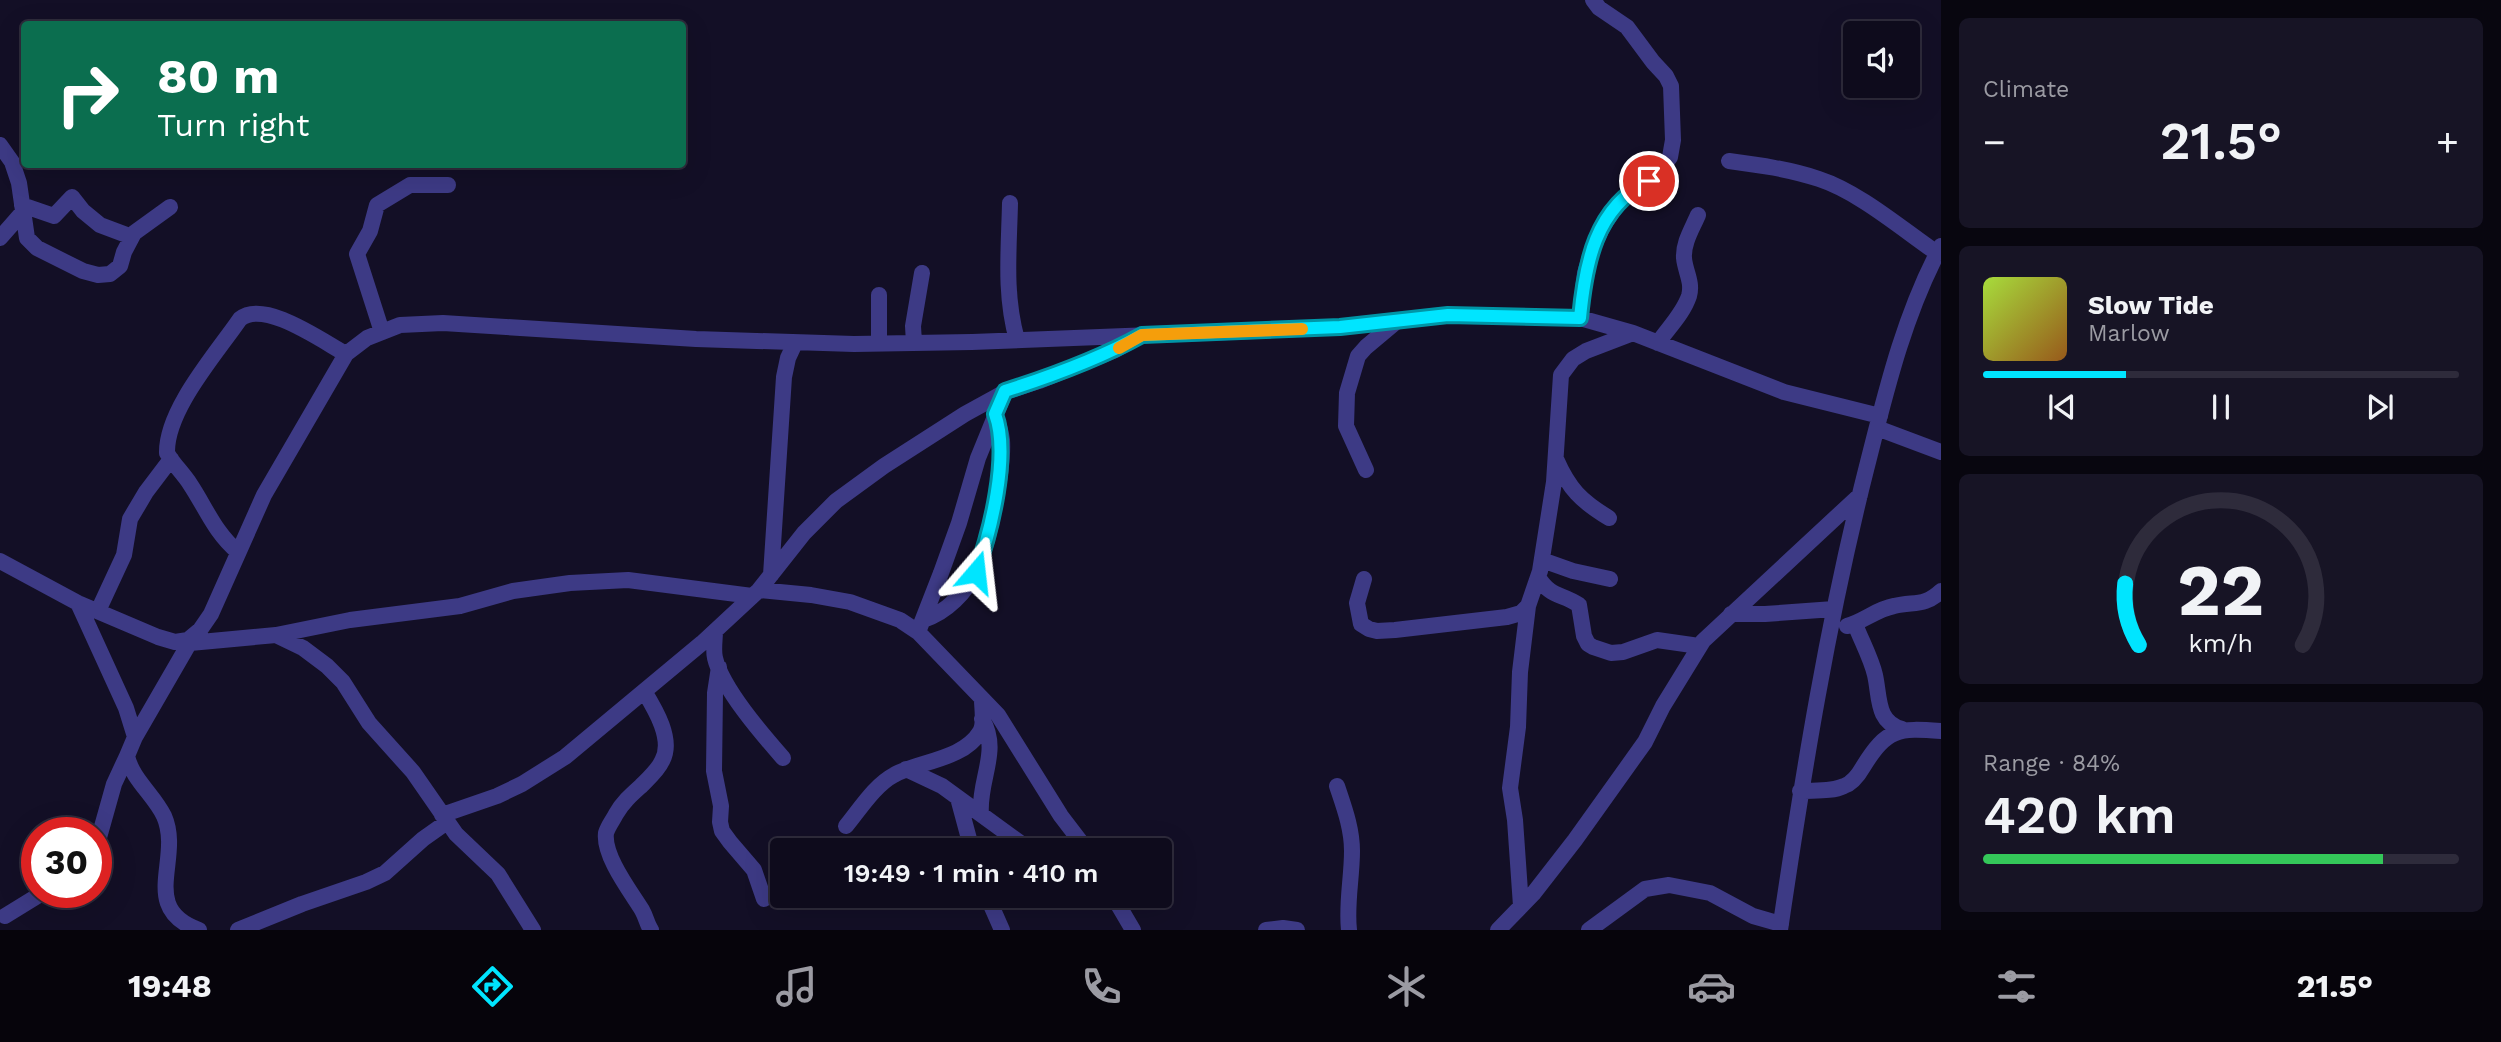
<!DOCTYPE html>
<html lang="en">
<head>
<meta charset="utf-8">
<style>
	body { margin:0; font-family:"Work Sans",sans-serif; background:#171425; color:#f1f3f6; height:100vh; display:flex; flex-direction:column; font-size:26px; white-space:nowrap }
	* { box-sizing:border-box; margin:0 }
	p { font-size:23px; color:#9b9ba3 }
	.icon { flex:none; width:38px; height:38px; fill:none; stroke:currentColor; stroke-width:2; stroke-linecap:round; stroke-linejoin:round }
	.map { position:relative; flex:1; overflow:hidden }
	.panel { display:flex; flex-direction:column; gap:18px; padding:18px; background:#08060f; width:560px }
	.panel>* { flex:none }
	.hud { position:absolute; left:21px; top:21px; width:665px; height:147px; border-radius:7px; box-shadow:0 7px 28px #0002,0 0 0 2px #2e2b3b; background:#0b6e4f; color:#fff; overflow:hidden }
	.controls { position:absolute; left:1843px; top:21px; display:grid; gap:14px }
	.controls a { display:grid; place-items:center; width:77px; height:77px; border-radius:7px; background:#0e0b1c; box-shadow:0 7px 28px #0002,0 0 0 2px #2e2b3b; font-size:35px }
	.speed { position:absolute; left:21px; top:817px; display:flex; gap:14px; font-size:35px; font-weight:700; text-align:center }
	.speed>* { display:grid; place-content:center; width:91px; height:91px; border-radius:50%; background:#0e0b1c; box-shadow:0 7px 28px #0002,0 0 0 2px #2e2b3b; line-height:1 }
	.speed .limit { border:10px solid #d22; background:#fff; color:#111 }
	.pin { position:absolute; display:grid; place-items:center; width:60px; height:60px; color:#fff; margin:-30px; border:4px solid #fff; border-radius:50%; box-shadow:0 2px 7px #0007 }
	.me { position:absolute; width:77px; margin:-38px; rotate:17deg; stroke-linejoin:round; filter:drop-shadow(0 0 5px #0008) }
	.turn { display:flex; align-items:center; gap:24px; height:147px; padding:0 21px; font-size:32px }
	.turn .icon { width:91px; height:91px; stroke-width:2.5 }
	.turn b { display:block; font-size:49px; line-height:60px }
	.big { font-size:52px; font-weight:600; line-height:1.1 }
	.panel .widget { flex:1; display:flex; flex-direction:column; justify-content:center; gap:10px; min-width:0; padding:0 24px; border-radius:10px; background:#171425 }
	.panel .dial { align-items:center; gap:0 }
	.dial svg { height:182px; overflow:visible; fill:none; stroke:#2e2b3b; stroke-width:7; stroke-linecap:round; text-anchor:middle }
	.dial text { fill:#f1f3f6; stroke:none }
	.song { display:flex; align-items:center; gap:21px }
	.cover { width:84px; height:84px; border-radius:10px; background:linear-gradient(135deg,hsl(80 70% 55%),hsl(30 70% 35%)) }
	.played { height:7px; border-radius:4px; background:linear-gradient(90deg,#00e5ff 30%,#2e2b3b 30%) }
	.keys { display:flex; justify-content:space-around; direction:ltr }
	.heat { display:flex; justify-content:space-between; align-items:center; font-size:38px; direction:ltr }
	.charge { height:10px; border-radius:5px; background:linear-gradient(90deg,#34c759 84%,#2e2b3b 0) }
	.trip { position:absolute; left:770px; top:838px; width:402px; height:70px; border-radius:7px; background:#0e0b1c; box-shadow:0 7px 28px #0002,0 0 0 2px #2e2b3b; font-weight:600; line-height:70px; text-align:center }
	.dock { display:flex; height:112px; justify-content:space-around; align-items:center; background:#06040b; color:#9b9ba3 }
	.dock .icon { width:49px; height:49px }
	.dock .selected { color:#00e5ff }
	.dock b { font-size:32px; color:#f1f3f6 }
	main { display:flex; flex:1; min-height:0 }
	.map>svg:first-child { display:block }
</style>
</head>
<body>
<main>
<div class="map">
<svg width="1941" height="930" viewBox="0 0 1941 930">
	<rect width="100%" height="100%" fill="#130f26"/>
	<g fill="none" stroke-linecap="round" stroke-linejoin="round">
		<path stroke="#3d3a85" stroke-width="16" d="M0,145L12,162L19,183L27,238L37,248L83,271L98,275L110,274L120,266L124,252L134,233L170,207
			M1729,161C1759,165 1789,169 1819,179C1859,192 1902,229 1937,253
			M1010,203C1009,250 1004,294 1017,340
			M22,205L54,216L72,197L83,211L100,225L132,237
			M0,238L22,213
			M879,295V344
			M1580,318L1585,273L1593,247L1603,226L1617,205L1634,189L1657,175L1670,157L1673,140L1671,86L1666,76L1653,62L1627,27L1599,8L1593,0
			M382,332L357,254L370,231L377,205L410,185H448
			M914,343L913,326L922,273
			M1658,343C1668,328 1683,314 1689,296C1693,282 1685,271 1684,258C1683,243 1692,229 1698,215
			M1877,428L1941,452
			M1556,459C1569,489 1581,501 1609,518
			M1366,470L1346,426L1347,393L1358,356L1366,347L1397,321
			M238,552C215,533 206,508 190,484C183,473 173,464 167,453C166,410 216,354 240,319C264,299 322,341 346,354
			M1542,560L1573,571L1610,579
			M0,561L78,603L158,637L175,642L188,640L200,630L211,614L264,495L346,354L367,338L400,325L443,323L696,339L854,344L972,342L1254,331L1340,327L1448,315L1580,318L1633,333L1784,392L1880,416
			M771,575L784,377L788,358L795,343
			M1538,577C1551,598 1561,593 1579,605L1584,636L1588,644L1593,647L1611,653L1623,652L1657,640L1699,646
			M1364,579L1357,603L1361,624L1369,629L1377,631L1395,630L1507,617L1521,613L1528,606L1540,571L1554,482L1561,375L1573,359L1586,351L1633,333
			M759,590L811,595L850,602L900,620L918,632L998,715L1061,816L1087,850
			M78,603L126,708L135,737
			M98,611L124,555L130,519L146,492L171,459
			M1731,614H1765L1834,609
			M923,620C946,613 967,592 977,569C989,544 1004,468 1002,440C1001,431 998,423 995,414
			M1855,624C1861,640 1871,658 1875,675C1880,697 1876,722 1902,729
			M1847,626C1864,621 1877,609 1894,606C1914,601 1924,607 1941,591
			M715,631C715,639 713,650 715,658C722,688 762,734 783,758
			M918,632L941,573L959,523L978,458L1005,392
			M194,635L135,737L127,756C132,779 154,795 164,816C183,859 138,908 199,930
			M276,635L303,648L327,666L343,682L369,723L413,772L456,834L498,874L533,930
			M190,643L276,635L350,620L460,606L513,591L570,583L628,580L752,596
			M719,667L715,693L714,771L721,806L720,822L722,831L730,842L754,870L764,899
			M644,691C655,709 674,740 662,761C658,770 648,779 641,786C631,795 623,802 616,814C613,820 608,826 606,833C603,856 631,892 642,910C646,917 647,924 651,930
			M906,769L942,786L1030,850
			M1337,786C1344,807 1352,828 1352,851C1352,878 1346,904 1349,930
			M1800,791C1814,790 1832,792 1844,786C1853,783 1859,774 1863,767C1887,728 1898,728 1941,731
			M958,798L972,850
			M981,814C978,780 1001,751 982,719
			M442,815L497,796L522,784L565,757L702,643L759,590L804,533L836,501L884,466L965,414L1005,392L1039,381L1115,350L1140,336
			M846,826C860,809 875,785 894,775C919,761 963,760 980,732C985,724 982,709 982,700
			M96,848L114,784L127,756
			M987,896L1002,930
			M1113,896L1133,930
			M1521,906L1515,820L1510,788L1518,727L1520,672L1528,606
			M5,916L44,892
			M238,930L302,904L366,882L385,873L423,839L447,822
			M1266,930L1283,928L1297,930
			M1498,930L1533,894L1575,840L1645,742L1663,706L1703,641L1860,495
			M1589,930L1645,889L1669,885L1710,893L1753,916L1781,924
			M1780,930C1803,774 1828,619 1867,466C1886,391 1904,315 1941,246"/>
	</g>
	<g fill="none" stroke-linecap="round" stroke-linejoin="round">
		<g stroke="#0095a6" stroke-width="18">
			<path id="route" d="M976,572C991,531 1010,455 995,414L1005,391C1052,376 1099,359 1142,335L1340,327L1448,315L1580,318C1585,265 1595,207 1649,181"/>
		</g>
		<use href="#route" stroke="#00e5ff" stroke-width="12"/>
		<path stroke="#f59e0b" stroke-width="12" d="M1119,348L1142,335L1302,329"/>
	</g>
</svg>
<div class="controls">
<a><svg class="icon" aria-label="sound" viewBox="0 0 24 24"><path d="M4 9h4l5-4v14l-5-4H4zM17 9q2 3 0 6"/></svg></a>
</div>
<div class="speed"><div class="limit">30</div></div>
<div class="pin" style="left:1649px;top:181px;background:#d93025"><svg class="icon" aria-label="arrive" viewBox="0 0 24 24"><path d="M6 21V4h12l-3 4 3 4H6"/></svg></div>
<svg class="me" style="left:976px;top:572px" viewBox="-20 -20 40 40"><path d="M0-17L14 15 0 8-14 15z" fill="#00e5ff" stroke="#fff" stroke-width="4"/></svg>
<div class="trip">19:49 · 1 min · 410 m</div>
<div class="hud">
<div class="turn"><svg class="icon" aria-label="right" viewBox="0 0 24 24"><path d="M7 20v-9h11M14 6l5 5-5 5"/></svg><div><b>80 m</b>Turn right</div></div>
</div>
</div>
<section class="panel">
<div class="widget"><p>Climate</p>
<div class="heat"><a>−</a><b class="big">21.5°</b><a>+</a></div>
</div>
<div class="widget">
<div class="song"><i class="cover"></i><div><b>Slow Tide</b><p>Marlow</p></div></div>
<div class="played"></div>
<div class="keys"><svg class="icon" aria-label="previous" viewBox="0 0 24 24"><path d="M18 5L8 12l10 7zM5 5v14"/></svg><svg class="icon" aria-label="pause" viewBox="0 0 24 24"><path d="M8 5v14M16 5v14"/></svg><svg class="icon" aria-label="next" viewBox="0 0 24 24"><path d="M6 5l10 7-10 7zM19 5v14"/></svg></div>
</div>
<div class="widget dial"><svg viewBox="0 0 100 80">
<path d="M14 69A42 42 0 1 1 86 69"/>
<path d="M14 69A42 42 0 0 1 8 42" stroke="#00e5ff"/>
<text x="50" y="56" font-size="32" font-weight="700">22</text>
<text x="50" y="72" font-size="11">km/h</text>
</svg></div>
<div class="widget"><p>Range · 84%</p><b class="big">420 km</b><div class="charge"></div></div>
</section>
</main>
<nav class="dock">
<b>19:48</b>
<svg class="icon selected" aria-label="directions" viewBox="0 0 24 24"><path d="M12 3l9 9-9 9-9-9zM9 14v-3h6M13 9l2 2-2 2"/></svg>
<svg class="icon" aria-label="music" viewBox="0 0 24 24"><path d="M9 18V5l10-2v13"/><circle cx="6" cy="18" r="3"/><circle cx="16" cy="16" r="3"/></svg>
<svg class="icon" aria-label="phone" viewBox="0 0 24 24"><path d="M5 4h4l2 5-3 2q2 4 5 5l2-3 5 2v4C11 20 4 13 5 4z"/></svg>
<svg class="icon" aria-label="climate" viewBox="0 0 24 24"><path d="M12 3v18M4 7l16 10M4 17L20 7"/></svg>
<svg class="icon" aria-label="car" viewBox="0 0 24 24"><path d="M5 17H2v-5l4-1 3-4h7l3 4 3 1v5h-3M9 17h6M6 11h13"/><circle cx="7" cy="17" r="2"/><circle cx="17" cy="17" r="2"/></svg>
<svg class="icon" aria-label="filters" viewBox="0 0 24 24"><path d="M4 7h16M4 17h16"/><circle cx="9" cy="7" r="2"/><circle cx="15" cy="17" r="2"/></svg>
<b>21.5°</b>
</nav>
</body>
</html>
